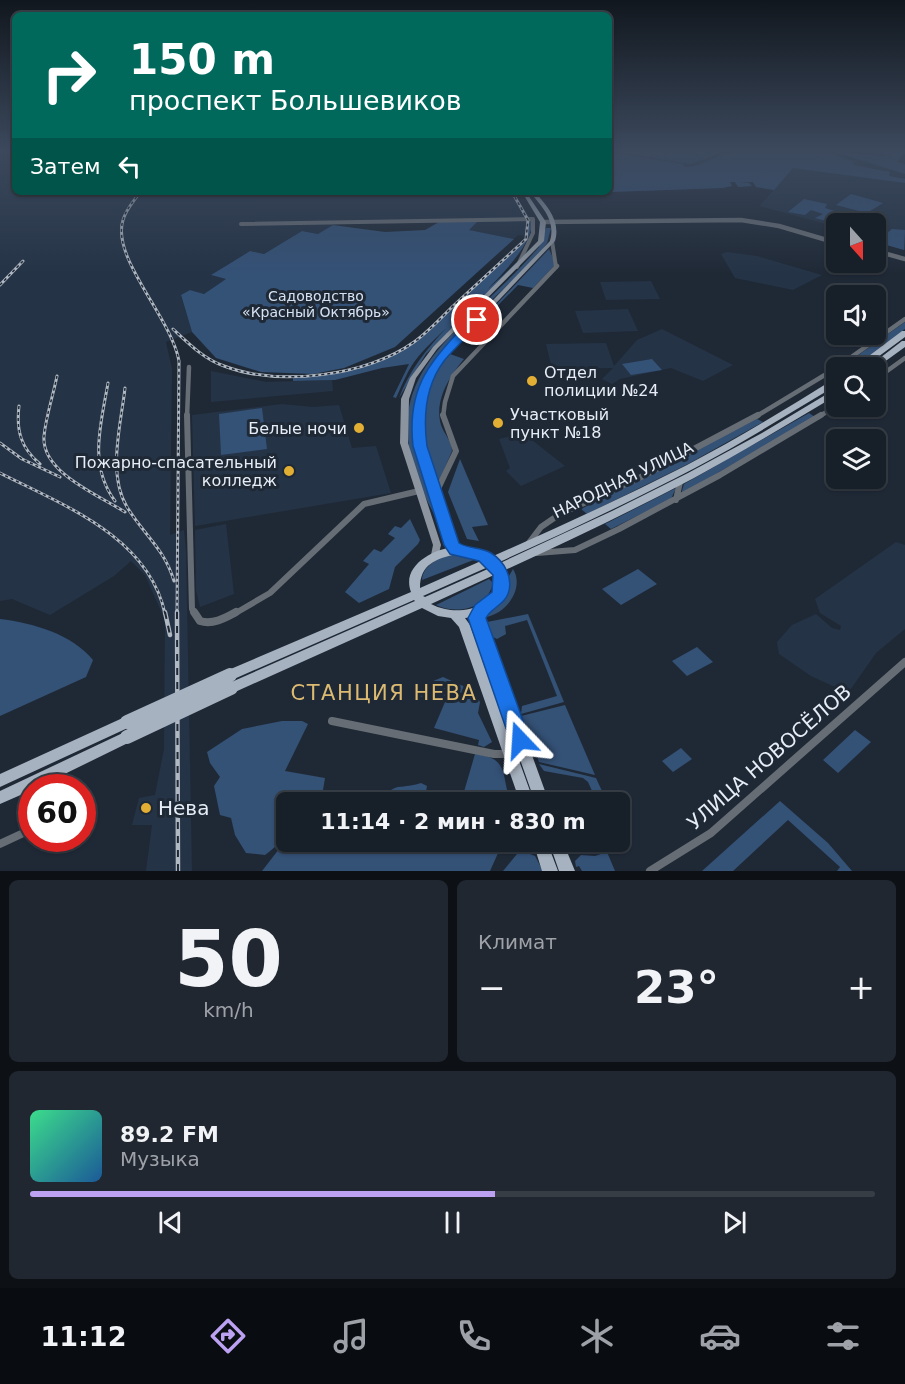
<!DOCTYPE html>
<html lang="ru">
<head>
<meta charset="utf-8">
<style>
	body { margin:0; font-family:"DejaVu Sans",sans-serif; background:#202730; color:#f1f3f6; height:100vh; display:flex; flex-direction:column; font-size:22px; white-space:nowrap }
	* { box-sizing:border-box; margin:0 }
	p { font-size:20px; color:#9ea2a8 }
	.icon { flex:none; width:33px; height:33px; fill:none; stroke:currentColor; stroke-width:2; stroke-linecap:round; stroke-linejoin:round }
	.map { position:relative; height:871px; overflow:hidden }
	.details { display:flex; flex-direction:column; gap:9px; padding:9px; background:#0d1116; flex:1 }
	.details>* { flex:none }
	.hud { position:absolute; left:12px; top:12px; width:600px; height:183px; border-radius:9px; box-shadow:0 2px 4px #0004,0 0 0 2px #363d45; background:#00695c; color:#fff; overflow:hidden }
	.needle { width:39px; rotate:159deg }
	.controls { position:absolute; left:826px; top:213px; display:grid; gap:12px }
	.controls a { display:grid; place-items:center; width:60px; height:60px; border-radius:9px; background:#171f28; box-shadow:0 2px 4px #0004,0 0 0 2px #363d45; font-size:30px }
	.speed { position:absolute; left:18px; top:774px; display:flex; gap:12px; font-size:30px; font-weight:700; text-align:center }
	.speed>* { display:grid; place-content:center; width:78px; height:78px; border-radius:50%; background:#171f28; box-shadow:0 2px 4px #0004,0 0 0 2px #363d45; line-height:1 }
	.speed .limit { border:9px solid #d22; background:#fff; color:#111 }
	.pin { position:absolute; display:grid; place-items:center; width:51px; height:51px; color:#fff; margin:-26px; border:3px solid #fff; border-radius:50%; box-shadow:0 2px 6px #0007 }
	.me { position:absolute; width:66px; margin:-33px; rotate:340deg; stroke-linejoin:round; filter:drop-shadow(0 0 4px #0008) }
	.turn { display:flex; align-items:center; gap:21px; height:126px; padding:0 18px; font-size:27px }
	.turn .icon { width:78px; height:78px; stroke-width:2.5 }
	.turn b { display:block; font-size:42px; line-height:51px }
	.then { display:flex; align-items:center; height:57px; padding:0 18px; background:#0003; gap:12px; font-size:22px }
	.big { font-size:45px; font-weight:700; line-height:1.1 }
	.details .widget { flex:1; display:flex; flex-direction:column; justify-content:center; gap:9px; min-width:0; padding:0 21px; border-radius:9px; background:#202730 }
	.details .dial { align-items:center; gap:0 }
	.dial b { font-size:78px; line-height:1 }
	.song { display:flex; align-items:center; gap:18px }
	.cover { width:72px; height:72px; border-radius:9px; background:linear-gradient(135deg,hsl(150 70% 55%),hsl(210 70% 35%)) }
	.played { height:6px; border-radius:3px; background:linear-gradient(90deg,#bca0f2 55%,#363d45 55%) }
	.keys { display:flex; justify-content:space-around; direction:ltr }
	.heat { display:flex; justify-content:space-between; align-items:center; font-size:33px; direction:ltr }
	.details .tiles { flex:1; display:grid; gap:9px; grid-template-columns:1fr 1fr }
	.widget:last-child { grid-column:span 2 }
	.trip { position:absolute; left:276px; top:792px; width:354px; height:60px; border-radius:9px; background:#171f28; box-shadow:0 2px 4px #0004,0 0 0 2px #363d45; font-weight:700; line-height:60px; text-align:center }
	.menu { display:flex; height:96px; justify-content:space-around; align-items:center; background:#090c10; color:#9ea2a8 }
	.menu .icon { width:42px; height:42px }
	.menu .selected { color:#bca0f2 }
	.menu b { font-size:27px; color:#f1f3f6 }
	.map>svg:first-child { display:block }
</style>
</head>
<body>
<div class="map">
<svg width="905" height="871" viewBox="0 0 905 871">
	<rect width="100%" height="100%" fill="#1f2936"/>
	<path fill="#253346" d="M0,152H15V192H513L530,217L334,224L319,234L302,231L264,254L250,251L227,265L212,275L227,279L204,294L190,290L181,296L192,332L166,342L172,369L170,535L184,530L186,552L192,871H146L152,825H132L139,798L155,795L164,749L165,620L145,575L131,561L114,576L50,615L12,599L0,601Z
		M609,152H905L897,162L905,164V250L876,242L878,239L876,224H837V227L759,206L774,190L756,187L753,182H730L732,186L722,188L609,192Z
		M528,220L526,236L518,235L514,239L468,230L478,221Z
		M727,252L757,256L822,275L793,290L735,278L721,254Z
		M651,281L660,299L606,300L600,282Z
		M628,309L638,331L583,333L575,311Z
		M662,329L733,365L703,381L671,368L620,379L612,384L602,379L613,368L552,369L546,344L606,343L614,366L637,340Z
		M211,371L266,382L332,380L333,391L211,402Z
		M282,404L313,407L339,405L352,448L376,446L391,493L195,526L192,415Z
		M523,433L565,466L521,486L506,471L510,468L499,439Z
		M226,524L234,594L200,607L196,590L195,530Z
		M896,542L905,545V629L876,653L848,693L811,676L779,654L777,642L792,625L816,614L832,628L840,630L841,626L820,613L815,599Z"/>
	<path fill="#345176" d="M609,152L684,164L683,166L687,167L699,165L721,155L738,152H818L832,154L853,161L854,165L890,172L889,176L905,179V183L793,168L774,190L756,187L753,182L738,183H749L752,186L738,187L735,182H730L732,186L722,188L609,192Z
		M617,152H722L691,164Z
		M835,152L896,157L874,152H905L897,162L905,164V174Z
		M851,194L883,203L867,213L836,205Z
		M804,199L827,204L825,208L854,217L845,223L838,221L834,223L815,218L823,214L811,210L805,215L788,212Z
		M530,220L532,221C534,259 444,325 418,357C408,369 403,383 396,398L393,397L409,364L382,368L335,380L293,381V377C337,374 376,366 414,342L527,239Z
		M478,221L469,230L514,239L395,347L344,368L313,374L261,372L216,358L192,332L181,295L190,290L204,294L226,279L211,275L250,251L264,254L302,231L318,234L333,225L385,232L425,230L439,222Z
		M546,228H551L547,243L539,254C495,302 412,358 415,428C416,456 429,485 436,512H433C359,374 461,338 539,247Z
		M892,229L905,230L904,250L876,242Z
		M549,249L556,264L533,288L518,285L450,354L464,359C449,377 434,401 441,425C444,434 452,441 452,451L440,479H437C416,443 419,403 437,367Z
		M516,263V266L426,354L399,398C420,342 474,304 516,263Z
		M905,322V329C887,342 863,367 840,368Z
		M652,359L662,370L631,375L622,364Z
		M262,408L267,449L221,455L219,414Z
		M809,413L815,417L681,494L684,484Z
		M757,419L763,422L688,464L587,514L581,509Z
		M460,459L488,525L472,527L479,541L467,539L448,492Z
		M676,488L671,499L611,529L605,524Z
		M410,519L420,540L418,544L395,567L389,589L359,603L345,592L369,564L363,561L374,549L381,552L395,538L388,534L395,526L401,528Z
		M450,554H462L476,559L422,580C423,565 438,559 450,554Z
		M513,569C525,588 506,614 486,617L506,595L509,576Z
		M638,569L657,584L621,605L602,589Z
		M489,579L493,583C487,609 457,615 436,605Z
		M528,614L564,702L521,714L522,706L557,696L527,620L505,626L506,634L497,639L493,637L487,622Z
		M0,619C33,623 72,634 93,660L86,677L0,716Z
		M697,647L713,662L687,676L672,661Z
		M443,677L472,690L480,702L478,713L492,742L484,747L478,745L479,740L434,728L445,702L419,696L426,684Z
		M565,705L595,775L539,762L521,716Z
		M282,721H302L308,724L285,771L325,778L321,802H286C286,831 289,837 265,855L246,853L235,835L231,818L220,815L214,786L220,777L210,763L207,752L242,729Z
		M855,730L871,742L838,773L823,760Z
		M681,748L692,759L673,772L662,761Z
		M475,754C511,758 500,776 511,802H461Z
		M539,764L596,778L607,802H597L588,782L583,778L544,771Z
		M421,783L427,786L424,802H349C355,783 369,794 385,792C389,792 393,788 398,787C406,786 412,786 421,783Z
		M780,801L828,843L852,871H837L840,867L788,820L733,871H702Z
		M286,840V842H503L490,871H262Z
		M523,851L535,856L543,871H503L517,854Z
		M607,852L615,871H582L579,866L576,867L575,861L581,855L595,856Z"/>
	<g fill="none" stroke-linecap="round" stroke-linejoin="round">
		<path stroke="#676d74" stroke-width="4" d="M241,224L533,219V233L517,267
			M552,241L556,267"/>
		<path stroke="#676d74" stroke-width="4.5" d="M876,379L905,358
			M187,417L189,367
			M443,417L445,402L453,376L557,266
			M755,417L833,370L905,319
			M818,417L837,406"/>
		<path stroke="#676d74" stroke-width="6" d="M187,415L192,609L195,614
			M435,495L456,451L443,415
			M676,500L680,482
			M528,544L541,527L560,514L641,477L758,415
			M537,553L575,550L619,529L720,475L821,415
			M234,614L270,593L364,504L419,491"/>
		<path stroke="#676d74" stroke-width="8" d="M194,612L200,621C213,625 225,618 236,612
			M332,721L494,754H509
			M82,805L89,802
			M0,844L32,829
			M650,871L711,833L905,662"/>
		<path stroke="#676d74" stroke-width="4.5" d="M543,222L741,220L779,226L837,243
			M876,251L905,259"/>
		<path fill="#8b949f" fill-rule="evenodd" d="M522,192H526L546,222L544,241L437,349L416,378L409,399L408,443L441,545L438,557H432L431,555L433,545L400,443L401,399L410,378L433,347L538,241L540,222Z
			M530,192H535C547,206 561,221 555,241L443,359C435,374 426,389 424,406C419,453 441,499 454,542L460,550L459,552C453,554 449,548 446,543L424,472L418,450L416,427L417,405L424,382L438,357L550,241C556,220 542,207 530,192Z"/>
		<path fill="#a7b2c0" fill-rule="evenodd" d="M902,331H905V337L863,368H853Z
			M902,341H905V347L876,368H867Z
			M834,379H837V385C790,413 744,442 695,468C630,502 564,533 497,563L498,564L612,511L688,473L762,433L837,388V395C790,423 742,452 694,478C631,511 567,542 503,571C510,591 504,602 486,613L484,623L549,802H535L472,623L474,617L465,618L470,625L534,802H520L459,627L451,618L438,616L422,608L235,692L231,693L227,692L225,688L227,684L415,601L414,600L234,679L230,680L226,679L224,675L226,671L411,592C401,566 433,549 454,547C467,545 480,551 491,557C557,528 622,498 687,465C737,439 786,409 834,379ZM456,554L472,556L481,561L420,588C420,564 436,559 456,554ZM488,567L490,568L425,597L423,596ZM494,575C503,604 467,614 445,609C440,608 435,606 431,604Z
			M127,716L132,718L133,722L132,726L0,787V774Z
			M127,731L132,733L134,737L132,741L36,788H32V790L0,804V791Z
			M533,842H547L558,871H542Z
			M549,842H563L575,871H559Z"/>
		<g stroke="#b0b8c2" stroke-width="3">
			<path id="rail-far1" d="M140,192C134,201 126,209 123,220C111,258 171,317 179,361L177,614
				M0,285L23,261
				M173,329C189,344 204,359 224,366C279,387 367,376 414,342C428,332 440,319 452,307C476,285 501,262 526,239L528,220L512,192
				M57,376C53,396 46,416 44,436C41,472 98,495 125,512
				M108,383C101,424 88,465 115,501
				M125,388C121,424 107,474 127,507C144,535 164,548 174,581
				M19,406C16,431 21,448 40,464
				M0,443L22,459L60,477
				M0,473C63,505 149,537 165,614"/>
		</g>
		<g stroke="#b0b8c2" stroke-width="4.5">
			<path id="rail" d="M165,612L170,635
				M177,612L178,871"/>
		</g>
		<use href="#rail-far1" stroke="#1f2936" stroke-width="1.5" stroke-dasharray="3" stroke-linecap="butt"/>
		<use href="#rail" stroke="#1f2936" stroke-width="2" stroke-dasharray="7" stroke-linecap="butt"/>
		<path stroke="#a7b2c0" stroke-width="14" d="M127,722L230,675
			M127,737L231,688"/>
	</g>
	<linearGradient id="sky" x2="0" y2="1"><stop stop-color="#11171e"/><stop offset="0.55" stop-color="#3c495d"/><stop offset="1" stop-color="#3c495d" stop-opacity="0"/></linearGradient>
	<rect width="905" height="274" fill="url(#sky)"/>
	<path fill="#1a73e8" stroke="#114b97" stroke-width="1.5" d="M473,317L483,320C471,334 456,346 444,361C426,385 423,416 427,446L459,543C468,549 481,547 491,553C504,561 514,578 508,594C504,605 491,608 486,618L530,740L527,746L520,748L513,746L510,740L468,618L475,605L492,592L493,575L479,561L450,554L444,545L413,446C406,384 433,358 473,317Z"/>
	<g fill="#e2af34" stroke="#1f2936" stroke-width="2">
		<circle cx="532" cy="381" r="6"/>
		<circle cx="498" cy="423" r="6"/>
		<circle cx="359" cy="428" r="6"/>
		<circle cx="289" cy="471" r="6"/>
		<circle cx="146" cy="808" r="6"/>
	</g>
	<g text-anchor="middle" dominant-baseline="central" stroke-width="6" stroke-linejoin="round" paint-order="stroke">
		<g font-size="14" fill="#d6e2f2" stroke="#1f2936">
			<text x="316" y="296">Садоводство<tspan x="316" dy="16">«Красный Октябрь»</tspan></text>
		</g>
		<g font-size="16" fill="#e6edf6" stroke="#1f2936" text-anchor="start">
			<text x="544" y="372">Отдел<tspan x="544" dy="18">полиции №24</tspan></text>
			<text x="510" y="414">Участковый<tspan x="510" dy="18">пункт №18</tspan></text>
			<text x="347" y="428" text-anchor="end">Белые ночи</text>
			<text x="277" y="462" text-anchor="end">Пожарно-спасательный<tspan x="277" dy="18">колледж</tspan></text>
		</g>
		<g font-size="16" fill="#e6edf6" stroke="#1f2936">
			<text transform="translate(623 480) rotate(-26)">НАРОДНАЯ УЛИЦА</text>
		</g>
		<g font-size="20" fill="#e6edf6" stroke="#1f2936">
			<text transform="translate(769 757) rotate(-41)">УЛИЦА НОВОСЁЛОВ</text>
		</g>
		<g font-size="20" fill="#e6edf6" stroke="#1f2936" text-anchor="start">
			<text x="158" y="808">Нева</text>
		</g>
		<g font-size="21" letter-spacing="1.5" fill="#dcba71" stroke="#1f2936">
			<text x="384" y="693">СТАНЦИЯ НЕВА</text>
		</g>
	</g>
</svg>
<div class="controls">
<a><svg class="needle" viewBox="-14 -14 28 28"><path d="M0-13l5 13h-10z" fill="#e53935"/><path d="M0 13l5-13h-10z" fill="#9ea2a8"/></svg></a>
<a><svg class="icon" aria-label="sound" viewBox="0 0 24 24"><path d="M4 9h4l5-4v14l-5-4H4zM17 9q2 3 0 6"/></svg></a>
<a><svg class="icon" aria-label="search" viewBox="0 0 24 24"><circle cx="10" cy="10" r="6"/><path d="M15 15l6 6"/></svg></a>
<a><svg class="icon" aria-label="layers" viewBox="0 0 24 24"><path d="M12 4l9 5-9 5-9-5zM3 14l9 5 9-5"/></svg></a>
</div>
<div class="speed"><div class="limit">60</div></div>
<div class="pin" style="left:477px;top:320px;background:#d93025"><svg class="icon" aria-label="arrive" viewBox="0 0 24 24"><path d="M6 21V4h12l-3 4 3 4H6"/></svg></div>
<svg class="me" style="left:520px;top:740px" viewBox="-20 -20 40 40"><path d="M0-17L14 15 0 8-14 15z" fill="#1a73e8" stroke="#fff" stroke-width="4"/></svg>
<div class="trip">11:14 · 2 мин · 830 m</div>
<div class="hud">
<div class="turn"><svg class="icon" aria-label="right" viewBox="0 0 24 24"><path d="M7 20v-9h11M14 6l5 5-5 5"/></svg><div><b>150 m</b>проспект Большевиков</div></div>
<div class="then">Затем<svg class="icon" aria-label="left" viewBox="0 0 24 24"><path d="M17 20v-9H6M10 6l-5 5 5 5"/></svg></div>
</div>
</div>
<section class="details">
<div class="tiles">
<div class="widget dial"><b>50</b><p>km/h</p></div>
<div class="widget"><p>Климат</p>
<div class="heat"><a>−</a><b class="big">23°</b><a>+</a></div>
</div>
<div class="widget">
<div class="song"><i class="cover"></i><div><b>89.2 FM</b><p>Музыка</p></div></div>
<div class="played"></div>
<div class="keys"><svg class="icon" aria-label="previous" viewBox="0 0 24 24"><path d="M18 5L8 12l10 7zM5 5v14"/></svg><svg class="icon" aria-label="pause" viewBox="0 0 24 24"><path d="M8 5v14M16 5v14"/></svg><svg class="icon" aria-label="next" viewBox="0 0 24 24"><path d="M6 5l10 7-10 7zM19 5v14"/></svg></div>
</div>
</div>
</section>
<nav class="menu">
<b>11:12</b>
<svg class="icon selected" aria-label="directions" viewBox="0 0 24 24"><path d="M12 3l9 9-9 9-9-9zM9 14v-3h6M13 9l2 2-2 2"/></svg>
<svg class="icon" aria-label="music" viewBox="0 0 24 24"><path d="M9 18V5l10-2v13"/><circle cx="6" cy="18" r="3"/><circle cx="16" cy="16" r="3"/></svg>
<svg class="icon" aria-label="phone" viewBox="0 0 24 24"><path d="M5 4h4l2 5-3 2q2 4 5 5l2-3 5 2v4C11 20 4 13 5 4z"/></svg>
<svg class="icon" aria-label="climate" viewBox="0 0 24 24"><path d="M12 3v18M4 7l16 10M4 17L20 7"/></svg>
<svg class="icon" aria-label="car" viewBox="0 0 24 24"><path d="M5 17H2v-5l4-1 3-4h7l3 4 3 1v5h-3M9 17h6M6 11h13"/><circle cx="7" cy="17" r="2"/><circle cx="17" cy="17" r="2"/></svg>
<svg class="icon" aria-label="filters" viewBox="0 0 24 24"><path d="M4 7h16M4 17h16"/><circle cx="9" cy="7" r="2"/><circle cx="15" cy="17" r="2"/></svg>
</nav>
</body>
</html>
